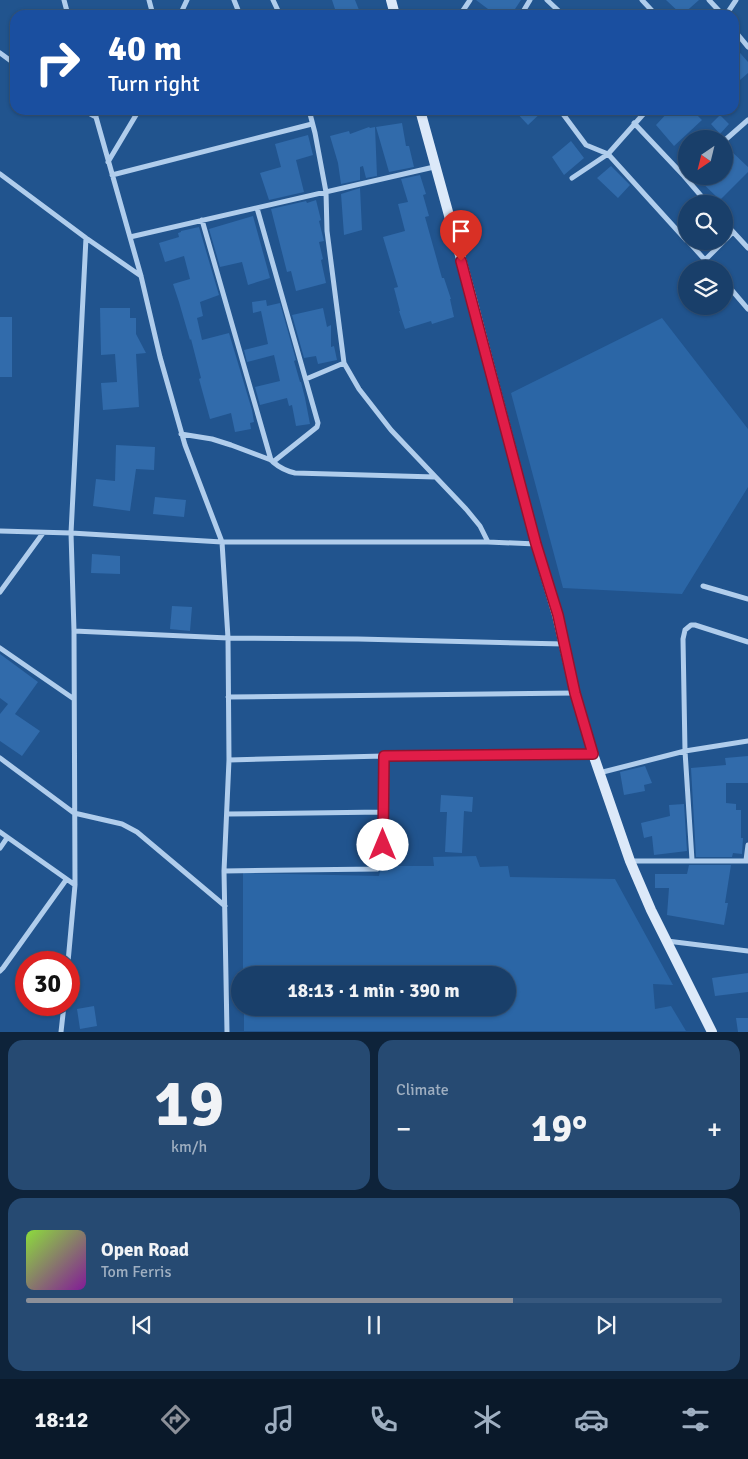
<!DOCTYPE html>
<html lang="en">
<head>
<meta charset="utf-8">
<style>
	body { margin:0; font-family:Signika,sans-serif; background:#264a72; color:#f1f3f6; height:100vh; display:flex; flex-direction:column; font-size:19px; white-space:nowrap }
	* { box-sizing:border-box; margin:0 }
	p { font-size:16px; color:#9fafc1 }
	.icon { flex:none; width:28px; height:28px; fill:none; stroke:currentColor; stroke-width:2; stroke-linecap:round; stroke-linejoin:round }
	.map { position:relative; height:1032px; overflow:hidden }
	.panel { display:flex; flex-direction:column; gap:8px; padding:8px; background:#0e233a; flex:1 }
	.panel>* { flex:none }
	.top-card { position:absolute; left:10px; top:10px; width:729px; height:105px; border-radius:15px; box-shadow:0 1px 4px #0004,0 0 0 1px #37587e; background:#1a4fa0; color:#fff; overflow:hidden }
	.needle { width:32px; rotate:215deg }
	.tools { position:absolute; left:678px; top:130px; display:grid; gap:10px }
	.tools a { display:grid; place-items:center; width:55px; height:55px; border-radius:50%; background:#193f6a; box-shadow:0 1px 4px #0004,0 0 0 1px #37587e; font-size:25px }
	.speed { position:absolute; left:15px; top:951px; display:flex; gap:10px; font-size:25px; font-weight:700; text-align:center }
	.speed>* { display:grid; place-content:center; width:65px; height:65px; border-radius:50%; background:#193f6a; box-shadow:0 1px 4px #0004,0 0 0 1px #37587e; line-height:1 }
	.speed .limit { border:8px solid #d22; background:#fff; color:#111 }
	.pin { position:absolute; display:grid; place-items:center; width:42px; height:42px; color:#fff; margin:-51px -21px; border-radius:50% 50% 50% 0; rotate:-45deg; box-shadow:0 0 5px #0007 }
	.pin .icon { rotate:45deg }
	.me { position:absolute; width:55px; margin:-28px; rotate:0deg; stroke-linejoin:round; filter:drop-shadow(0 0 4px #0008) }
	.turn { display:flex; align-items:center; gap:18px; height:105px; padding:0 15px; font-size:22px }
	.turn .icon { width:65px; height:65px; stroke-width:2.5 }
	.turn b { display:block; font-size:35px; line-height:42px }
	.big { font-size:38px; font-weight:700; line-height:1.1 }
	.panel .card { flex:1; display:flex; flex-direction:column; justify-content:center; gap:8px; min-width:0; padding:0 18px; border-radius:15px; background:#264a72 }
	.panel .dial { align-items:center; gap:0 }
	.dial b { font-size:65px; line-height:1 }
	.song { display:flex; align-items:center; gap:15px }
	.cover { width:60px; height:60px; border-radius:8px; background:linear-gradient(135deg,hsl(90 70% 55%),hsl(290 70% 35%)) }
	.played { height:5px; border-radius:2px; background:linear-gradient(90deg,#8c9099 70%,#37587e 70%) }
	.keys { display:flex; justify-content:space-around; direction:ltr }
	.heat { display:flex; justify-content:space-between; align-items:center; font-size:28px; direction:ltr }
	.panel .tiles { flex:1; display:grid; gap:8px; grid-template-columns:1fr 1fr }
	.card:last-child { grid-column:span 2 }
	.trip { position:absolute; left:231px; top:966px; width:285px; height:50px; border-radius:25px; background:#193f6a; box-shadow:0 1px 4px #0004,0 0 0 1px #37587e; font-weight:700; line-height:50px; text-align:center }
	.tab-bar { display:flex; height:80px; justify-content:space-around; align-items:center; background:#0a192a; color:#9fafc1 }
	.tab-bar .icon { width:35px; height:35px }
	.tab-bar .selected { color:#8c9099 }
	.tab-bar b { font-size:22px; color:#f1f3f6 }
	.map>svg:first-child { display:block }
</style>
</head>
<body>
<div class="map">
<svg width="748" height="1032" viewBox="0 0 748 1032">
	<rect width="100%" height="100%" fill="#21548e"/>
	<path fill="#2b66a6" d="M662,318L748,429V487L682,594L563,588L511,393Z
		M476,856L480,867L508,866L510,877L615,879L673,985L653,984L655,1009L671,1006L686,1031H244V1008H508V975H243V873L379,876L381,866H434L433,857Z"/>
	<path fill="#316bab" d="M332,0H355L361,15H337Z
		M476,0H521L511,15H496Z
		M666,0H699L682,15Z
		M734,46L748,62V73L740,80L734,73Z
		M514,110H544L528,125Z
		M670,110H692L702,120L674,146L656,125Z
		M720,115L729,124L720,134L711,124Z
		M402,123L406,146H409L414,167L389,172L376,127Z
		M369,127L370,128L375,127L377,176L366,178L363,166L360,167V180L341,184L338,163L330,136L349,131L350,134Z
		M308,135L313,155L296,160L304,192L269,200L260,173L281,167L275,144Z
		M571,141L584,158L564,175L552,157Z
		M730,150L748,167V172L720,200L695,176H724V156Z
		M611,166L630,185L618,198L597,178Z
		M420,175L426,194L423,195L429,216L425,217L442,278H444L451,299H450L454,317L432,324L431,321L405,329L399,311H400L394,288L398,287L383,237L405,231L398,204L408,202L401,179Z
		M360,188L362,230L344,235L341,194Z
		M316,200L321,220L319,221L324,241L319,242L323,259L321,260L326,283L296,291L291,271L287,272L271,209L306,201L307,203Z
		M253,216L270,278L248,285L242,262L220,267L209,229Z
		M199,227L219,295L200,302L203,316L197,318L202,340L229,333L252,410L254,422L250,423L251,429L235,432L231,413L210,419L199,379L201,378L191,339L190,340L179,302L173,284L190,279L184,256L165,262L159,243L179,237L178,233L181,232V231Z
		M266,300L267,306L280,303L296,360L294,361L300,382H301L305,398L310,424L296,426L292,405L289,406L287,398L260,405L255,387L280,381L274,355L247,362L244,350L268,344L261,311L253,313L252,302Z
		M100,308H130V318H136V334L146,353L136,354L139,407L103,410L101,383L117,382L115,354L101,355Z
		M323,308L327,327L331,325V347L334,346L337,360L318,364L316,356L304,358L292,315Z
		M0,317H12V377H0Z
		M116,445L155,447L154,470L136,469L130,511L93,506L96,479L115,481Z
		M155,497L186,500L184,517L153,514Z
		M92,554L120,556V574L91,573Z
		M172,606L192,607L190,631L170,629Z
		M0,654L38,682L15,714L40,731L22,756L0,741V714L8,704L0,698Z
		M748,756V783H726V803L736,804V810H741V838H743L742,854L733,853L732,857H696L691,768L726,765L725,758Z
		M645,766L652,783L644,785L645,791L624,795L620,772Z
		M441,795L473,797L472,812L464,811L462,853L445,852L447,812H440Z
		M684,804L687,851L654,855L652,836L644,838L641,823L670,816L669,805Z
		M689,865H731L725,903H728L724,925L667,915L669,888H655V874H687Z
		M748,973V992L715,996L712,978Z
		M94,1006L97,1026L80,1029L77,1009Z
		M736,1018H748V1032H738Z"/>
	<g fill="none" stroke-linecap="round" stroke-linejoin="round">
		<path stroke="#b0cdec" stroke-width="5" d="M64,0L68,15
			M149,0L153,15
			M234,0L240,15
			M273,0L280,15
			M547,0L563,15
			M642,0L656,15
			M709,0L723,15
			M180,15L187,0
			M460,15L470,0
			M521,15L530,0
			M726,15L736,0
			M734,30L748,47
			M0,53L15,64
			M83,110L96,117
			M94,110L141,276L160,357L185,445L222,542L228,638L229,760L224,871L227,1032
			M309,110L315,133L326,192L327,231L344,363L359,389L391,430L466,509L480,526L488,542
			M560,110L586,145L608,154L686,240
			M634,123L684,176L708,204
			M724,141L748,120
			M108,162L139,110
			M0,174L86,238L141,276
			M112,175L312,124
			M572,178L608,154L647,110
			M202,220L271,460
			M724,222L748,248
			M130,237L434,167
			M688,241L713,269
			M705,260L733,232
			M724,281L748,309
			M306,379L344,363
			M181,434L212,439L231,445L271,460L273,462L317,427L318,423L257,208
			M273,462C280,468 286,471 295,473L435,477
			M0,531L71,533L222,542H488L536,544
			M703,586L748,599
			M0,592L43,533
			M74,631L228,638L358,639L564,644
			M0,648L74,699
			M228,697L575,693
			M0,758L74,813L122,824L137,832L225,906
			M229,760L384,756L593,754
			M599,773L685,751L748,741
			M228,814L383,812
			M0,832L75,885
			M0,848L7,838
			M692,860L685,751L683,639L685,630L691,625H695L748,642
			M746,860L748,845
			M630,861H748
			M224,871L377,869L383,862L384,756
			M667,941L748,951
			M68,962L75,885L74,631L71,533L86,238
			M0,971L3,968L66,880
			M61,1032L64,1005"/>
		<path stroke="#dce9f9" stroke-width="10" d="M391,0L395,15
			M420,110L472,299L536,544L557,615L575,693L593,754L630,861L651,910L712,1032"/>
	</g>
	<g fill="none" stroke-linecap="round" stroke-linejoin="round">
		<g stroke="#92132f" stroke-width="12">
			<path id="route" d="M383,845L384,756L593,754L575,693L558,615L536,544L461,261"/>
		</g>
		<use href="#route" stroke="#e11d48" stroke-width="9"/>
	</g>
</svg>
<div class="tools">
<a><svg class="needle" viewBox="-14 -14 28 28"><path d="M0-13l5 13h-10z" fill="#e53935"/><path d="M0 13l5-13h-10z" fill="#9fafc1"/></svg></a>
<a><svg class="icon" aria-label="search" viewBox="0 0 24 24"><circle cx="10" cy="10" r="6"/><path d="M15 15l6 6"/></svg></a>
<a><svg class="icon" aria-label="layers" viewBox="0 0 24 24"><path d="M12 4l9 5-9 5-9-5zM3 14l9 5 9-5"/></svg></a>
</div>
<div class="speed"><div class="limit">30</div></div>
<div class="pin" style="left:461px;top:261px;background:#d93025"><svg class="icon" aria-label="arrive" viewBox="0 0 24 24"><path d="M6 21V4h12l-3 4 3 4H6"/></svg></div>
<svg class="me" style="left:383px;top:845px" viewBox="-20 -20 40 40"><circle r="19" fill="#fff"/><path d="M0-13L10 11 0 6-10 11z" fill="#e11d48"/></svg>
<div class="trip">18:13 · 1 min · 390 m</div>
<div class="top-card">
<div class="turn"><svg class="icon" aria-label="right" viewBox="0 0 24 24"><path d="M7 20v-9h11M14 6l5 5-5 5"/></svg><div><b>40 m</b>Turn right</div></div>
</div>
</div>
<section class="panel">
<div class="tiles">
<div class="card dial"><b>19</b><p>km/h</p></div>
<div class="card"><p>Climate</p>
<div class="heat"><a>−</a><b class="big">19°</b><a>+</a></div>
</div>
<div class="card">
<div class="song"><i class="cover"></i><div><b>Open Road</b><p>Tom Ferris</p></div></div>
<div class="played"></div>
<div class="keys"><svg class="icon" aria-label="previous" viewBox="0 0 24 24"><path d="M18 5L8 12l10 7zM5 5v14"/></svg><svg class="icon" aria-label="pause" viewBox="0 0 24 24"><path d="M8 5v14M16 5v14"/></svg><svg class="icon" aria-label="next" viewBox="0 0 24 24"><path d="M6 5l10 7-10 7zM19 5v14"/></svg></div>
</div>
</div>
</section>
<nav class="tab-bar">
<b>18:12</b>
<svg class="icon selected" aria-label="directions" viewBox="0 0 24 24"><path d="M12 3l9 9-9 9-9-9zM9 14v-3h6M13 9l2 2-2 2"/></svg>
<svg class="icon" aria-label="music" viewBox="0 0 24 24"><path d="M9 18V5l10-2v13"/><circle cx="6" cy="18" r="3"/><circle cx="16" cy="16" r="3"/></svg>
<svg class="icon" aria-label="phone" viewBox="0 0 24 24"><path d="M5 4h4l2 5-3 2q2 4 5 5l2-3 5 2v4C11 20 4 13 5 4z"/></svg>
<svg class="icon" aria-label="climate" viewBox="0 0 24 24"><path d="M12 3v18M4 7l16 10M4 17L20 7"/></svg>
<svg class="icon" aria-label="car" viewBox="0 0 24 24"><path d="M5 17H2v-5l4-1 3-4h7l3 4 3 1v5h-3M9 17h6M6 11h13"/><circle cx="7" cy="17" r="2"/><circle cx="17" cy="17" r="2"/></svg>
<svg class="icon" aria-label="filters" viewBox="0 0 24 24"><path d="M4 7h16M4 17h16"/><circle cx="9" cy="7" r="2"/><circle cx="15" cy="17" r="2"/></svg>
</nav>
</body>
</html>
